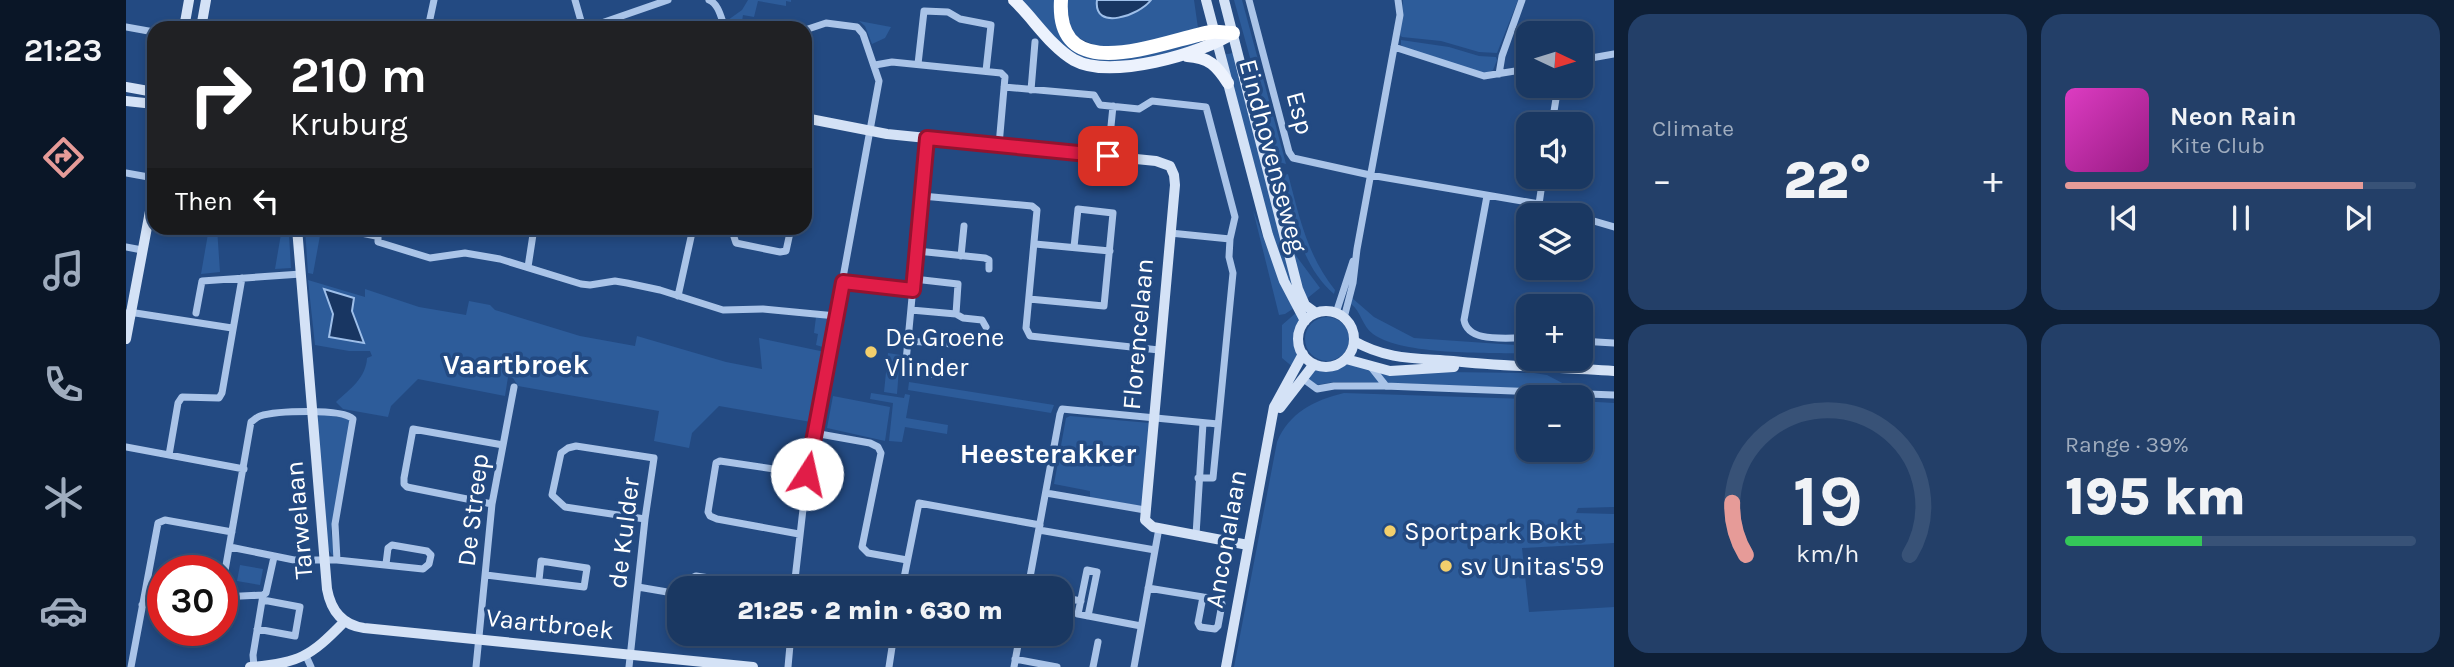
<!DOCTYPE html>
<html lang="en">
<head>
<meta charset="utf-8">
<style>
	body { margin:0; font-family:Karla,sans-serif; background:#233f68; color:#f1f3f6; height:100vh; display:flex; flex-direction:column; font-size:26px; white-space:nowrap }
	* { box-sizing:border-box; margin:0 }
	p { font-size:23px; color:#9facbe }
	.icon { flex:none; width:38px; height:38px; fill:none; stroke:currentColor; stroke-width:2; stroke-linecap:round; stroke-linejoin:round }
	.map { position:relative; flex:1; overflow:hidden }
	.details { display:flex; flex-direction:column; gap:14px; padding:14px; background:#0e1f36; width:840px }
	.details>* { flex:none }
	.guide { position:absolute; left:21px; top:21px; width:665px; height:214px; border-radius:21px; box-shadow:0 4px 10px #0003,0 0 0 2px #385277; background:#202124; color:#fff; overflow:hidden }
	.needle { width:46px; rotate:94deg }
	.tools { position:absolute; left:1390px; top:21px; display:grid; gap:14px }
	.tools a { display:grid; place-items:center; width:77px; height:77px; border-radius:14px; background:#1a3862; box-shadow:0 4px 10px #0003,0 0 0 2px #385277; font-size:35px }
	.speed { position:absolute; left:21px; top:555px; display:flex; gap:14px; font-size:35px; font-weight:700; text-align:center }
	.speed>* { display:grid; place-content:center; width:91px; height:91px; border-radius:50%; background:#1a3862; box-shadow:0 4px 10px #0003,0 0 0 2px #385277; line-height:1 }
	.speed .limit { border:10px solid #d22; background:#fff; color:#111 }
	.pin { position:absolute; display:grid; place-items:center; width:60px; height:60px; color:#fff; margin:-30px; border-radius:14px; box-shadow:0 4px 10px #0006 }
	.me { position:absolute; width:77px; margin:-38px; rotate:10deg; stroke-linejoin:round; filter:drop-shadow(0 0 5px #0008) }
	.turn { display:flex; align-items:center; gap:24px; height:147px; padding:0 28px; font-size:32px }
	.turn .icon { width:91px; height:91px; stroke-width:2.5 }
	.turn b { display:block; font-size:49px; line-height:60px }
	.then { display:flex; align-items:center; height:66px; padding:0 28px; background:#0003; gap:14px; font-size:26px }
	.big { font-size:52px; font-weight:800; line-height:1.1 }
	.details .widget { flex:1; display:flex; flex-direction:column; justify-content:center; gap:10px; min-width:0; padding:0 24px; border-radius:21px; background:#233f68 }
	.details .dial { align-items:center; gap:0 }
	.dial svg { height:182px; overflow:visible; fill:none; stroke:#385277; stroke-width:7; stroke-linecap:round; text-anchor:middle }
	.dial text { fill:#f1f3f6; stroke:none }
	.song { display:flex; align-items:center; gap:21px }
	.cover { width:84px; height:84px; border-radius:10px; background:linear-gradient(135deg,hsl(310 70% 55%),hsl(310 70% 35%)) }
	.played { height:7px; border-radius:4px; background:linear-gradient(90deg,#e69b98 85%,#385277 85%) }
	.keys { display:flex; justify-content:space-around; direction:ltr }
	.heat { display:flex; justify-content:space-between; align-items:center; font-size:38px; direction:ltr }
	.charge { height:10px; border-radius:5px; background:linear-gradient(90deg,#34c759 39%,#385277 0) }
	.details .tiles { flex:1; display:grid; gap:14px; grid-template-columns:repeat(2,1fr) }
	.trip { position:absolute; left:541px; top:576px; width:406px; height:70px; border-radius:21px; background:#1a3862; box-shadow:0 4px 10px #0003,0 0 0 2px #385277; font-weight:800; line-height:70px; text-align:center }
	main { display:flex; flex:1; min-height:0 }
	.menu { display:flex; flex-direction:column; width:126px; justify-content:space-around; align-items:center; background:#0a1627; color:#9facbe }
	.menu .icon { width:49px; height:49px }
	.menu .active { color:#e69b98 }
	.menu b { font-size:32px; color:#f1f3f6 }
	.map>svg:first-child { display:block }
</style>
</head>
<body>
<main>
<nav class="menu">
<b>21:23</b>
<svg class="icon active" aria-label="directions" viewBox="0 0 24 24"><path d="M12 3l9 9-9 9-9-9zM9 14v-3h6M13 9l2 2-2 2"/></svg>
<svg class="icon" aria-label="music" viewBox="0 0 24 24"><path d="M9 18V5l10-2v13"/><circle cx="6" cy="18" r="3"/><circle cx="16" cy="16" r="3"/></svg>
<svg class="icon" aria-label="phone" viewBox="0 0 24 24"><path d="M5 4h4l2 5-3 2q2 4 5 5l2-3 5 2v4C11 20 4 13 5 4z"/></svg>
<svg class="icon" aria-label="climate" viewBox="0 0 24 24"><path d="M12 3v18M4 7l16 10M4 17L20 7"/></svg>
<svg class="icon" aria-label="car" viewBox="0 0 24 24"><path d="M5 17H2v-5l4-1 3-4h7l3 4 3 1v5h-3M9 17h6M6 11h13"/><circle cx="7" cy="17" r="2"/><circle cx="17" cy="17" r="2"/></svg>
</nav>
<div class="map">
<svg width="1488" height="667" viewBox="0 0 1488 667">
	<rect width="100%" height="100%" fill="#234a82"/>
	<path fill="#2d5c9a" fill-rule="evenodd" d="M622,0H665V2L660,1V6L632,1L628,17L617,15L615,28H604L602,20L616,10Z
		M892,0H933L932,12L961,53L1072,39L1073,46L995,65L950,58Z
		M938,0H971L970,4L1013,11L1025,0H1068L1072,28L984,52L946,35Z
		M1108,0H1116L1160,164L1153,162Z
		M1277,0H1392L1371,53L1353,52L1315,41L1276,37L1274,35Z
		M733,21L765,27L759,38L746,44L739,26Z
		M1275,40L1323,47L1353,56L1370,57L1371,60L1367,70L1358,74L1279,48L1275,45Z
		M1107,53L1168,291L1155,267L1096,55Z
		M1162,174C1173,216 1181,255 1209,290L1208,294C1174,265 1167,217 1156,176Z
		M1127,210L1143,253L1168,308L1159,314L1153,315Z
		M83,228H91L94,272L75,274Z
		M179,228L195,230L187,274L182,273Z
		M155,234L163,235L165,268L149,269Z
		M1165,249L1194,288L1178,301Z
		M182,280L239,297V289L293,307L340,315L343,301L364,305L369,310L454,336L509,346L511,336L600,362L636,369L633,338L699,352L685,422L593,406L566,433L563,448L528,441L533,411L392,386L387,378L382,377L379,396L292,379L265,406L262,417L217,409L210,402C224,389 240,378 241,358L246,356L244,351H223L189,345ZM199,289L226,311L237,342L207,314Z
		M1226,298L1248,317L1288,338L1402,346V354C1362,352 1278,356 1247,334C1236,326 1235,311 1225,304Z
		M1171,312L1176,321C1169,332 1168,343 1173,355L1168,368L1156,358V325Z
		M1179 339a22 22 0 1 1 44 0a22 22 0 1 1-44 0Z
		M690,317L706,319L700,348L690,345L692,334L688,333Z
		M762,353L774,355L771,394L758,392Z
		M1221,364L1317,372L1408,373L1421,375L1440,385L1435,390L1267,383L1208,382L1191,385L1181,378L1188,369H1208Z
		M783,382L928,405L925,413L782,390Z
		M745,393L778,398L779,394L784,395L780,418L822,425L821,434L779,427L776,442L763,441L767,403L744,399Z
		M1218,393L1402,399V450H1454V401L1488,403V507L1452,508L1450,513L1488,514V543L1396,548L1403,612L1488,607V667H1108L1151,442C1163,413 1188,400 1218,393Z
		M707,396L764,407L759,441L701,428Z
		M197,414L223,419L225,422L205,531L208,555H206L202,549L191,419L193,415Z
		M944,416L1024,423L1016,506L964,498V491L928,484L940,418Z
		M114,565L137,569L134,585L111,581Z"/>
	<path fill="#183662" stroke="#9ebfe9" stroke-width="2" d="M971,0H1025C1014,15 967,32 971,0Z
		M198,289L228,298L226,311L238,343L203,337L207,314Z"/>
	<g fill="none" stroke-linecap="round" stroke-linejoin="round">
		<path stroke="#aac4e8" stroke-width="7" d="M449,0L457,28
			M583,0C593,4 595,18 599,28
			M1123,0L1163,152L1167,158L1244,175L1413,204L1449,215
			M0,27L28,32
			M302,28L308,0
			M461,28L542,0
			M1268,47L1358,76L1402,69
			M1454,60L1488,54
			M792,64L798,11L822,12L834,19L865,25L860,71
			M749,65L766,62L875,73L879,77L873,145
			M1373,74L1376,56L1396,0
			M878,87L968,95L974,105L1013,109L1026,101L1080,107L1109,217L1104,239L1044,233
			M905,90L909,42
			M1426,124L1432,86
			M801,138L779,372L812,375
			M982,156L987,106
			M0,173L28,178
			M796,196L906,206L911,210L900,328L904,336L1033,350
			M1361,196L1338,320C1342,344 1382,337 1402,338
			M1413,204L1417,177
			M1454,217L1488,227
			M211,228L250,236
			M252,228V242L304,258L339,253L374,259L455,284L464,285L489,281L501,283L534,290L597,310L637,309L710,316
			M610,228L608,237L610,243L654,252L660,251L665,228
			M909,244L984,251
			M0,247L16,250
			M791,251L859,258L863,260V269
			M835,256L838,226
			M402,267L408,228
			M788,279L832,284L830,314
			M717,282L787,290
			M552,296L567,228
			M903,299L978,306L987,213L952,209L948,247
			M785,310L830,314L837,318L856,320L860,327
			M3,312L106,328
			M70,313L76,281L175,274
			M1210,313L1227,261
			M1218,318L1227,283L1231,249L1274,15L1272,0
			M782,341L828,344
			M1454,341L1488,343
			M1245,367L1260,386
			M1176,378L1191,389L1208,386H1259L1488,395
			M688,433L744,443L752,447L755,453L736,547L742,553L781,560
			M0,447L118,469
			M43,455L52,403L56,397L93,398L96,393L116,278
			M1072,478H1087L1107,273L1103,257L1104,239
			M920,493L1019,510
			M366,504L281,487L278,484V478L287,429L377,445
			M913,530L1029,550
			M673,534L591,519L584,516L582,512L590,463L594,461L681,474
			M1070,535L1077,423
			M104,547L168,560H211L297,569L303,564L305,555L301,551L266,545L262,548L260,564
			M360,575L458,587L461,568L415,561L413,580
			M512,587L553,594
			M96,588L125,422C128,420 131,417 134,416C149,411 216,408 227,419L209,524L211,560
			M564,588L566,578L570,576L604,581L607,583L606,588
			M668,588L681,474L753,81L737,34L731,27L700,23L679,30
			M776,588L793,503L914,525
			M837,588L839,579L848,580L847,588
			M902,588L934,414L936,409L1092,424
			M1022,588L1077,597L1072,623L1074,627L1089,629L1092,626L1096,604L1092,599L1077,597
			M96,597L137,595L140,593L148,557
			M934,597L955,601
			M16,605L37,603
			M962,616L971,572L961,570L952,614L1015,626
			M131,629L169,636L174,607L137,600
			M180,656L185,667
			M889,659L931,667
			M5,667L32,523L39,520L106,532
			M128,667L127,655L137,595
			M350,667L366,504L388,387
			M503,667L519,519L528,458L450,446L442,448L435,453L426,495L439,507L519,519
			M662,667L665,634
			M763,667L768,634
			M888,667L894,634
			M967,667L972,642
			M1008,667L1033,528"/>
		<path stroke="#d4e2f6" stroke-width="10" d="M1080,0L1142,235L1158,281L1179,321
			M1098,0L1172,289L1179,305L1190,313
			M58,28L63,0
			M75,28L80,0
			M0,87L28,92
			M0,101L28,104
			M679,118L761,134L1030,161L1044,166L1048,175L1049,185L1019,520L1027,527L1122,545
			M171,228L201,589C205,611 216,625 238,628L627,667
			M1172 339a28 28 0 1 1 56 0a28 28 0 1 1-56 0Z
			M0,339L28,190
			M1228,341C1261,360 1290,358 1327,361C1380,367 1434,367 1488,371
			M1220,359L1264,371L1328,367
			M1154,408L1188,364
			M124,667C173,663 184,657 218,622
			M1100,667L1148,407L1177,354"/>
		<path stroke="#ecf2fd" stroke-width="12" d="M888,0C908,19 924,46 948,60C984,80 1075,54 1107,33
			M1061,56C1083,57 1091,66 1102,83"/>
		<path stroke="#fff" stroke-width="14" d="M935,0C929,90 1039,40 1085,32C1092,31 1100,33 1107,33"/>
	</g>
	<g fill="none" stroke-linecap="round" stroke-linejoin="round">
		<g stroke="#92132f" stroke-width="18">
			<path id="route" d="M681,474L717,282L787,290L801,138L982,156"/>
		</g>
		<use href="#route" stroke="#e11d48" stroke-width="12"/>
	</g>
	<g fill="#f3cf6c" stroke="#234a82" stroke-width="2.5">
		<circle cx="745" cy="352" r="7"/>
		<circle cx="1264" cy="531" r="7"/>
		<circle cx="1320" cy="566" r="7"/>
	</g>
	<g text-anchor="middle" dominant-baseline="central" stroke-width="7" stroke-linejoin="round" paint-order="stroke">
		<g font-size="26" fill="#fff" stroke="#234a82">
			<text transform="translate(1174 113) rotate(75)">Esp</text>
			<text transform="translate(1147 156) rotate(75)">Eindhovenseweg</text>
			<text transform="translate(1012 334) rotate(-85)">Florencelaan</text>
			<text transform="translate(347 510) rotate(-83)">De Streep</text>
			<text transform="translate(173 520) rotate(-95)">Tarwelaan</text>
			<text transform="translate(498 533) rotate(-83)">de Kulder</text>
			<text transform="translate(1100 539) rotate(-80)">Anconalaan</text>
			<text transform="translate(424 624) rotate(6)">Vaartbroek</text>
		</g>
		<g font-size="26" fill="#fff" stroke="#234a82" text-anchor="start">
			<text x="759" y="337">De Groene<tspan x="759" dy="30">Vlinder</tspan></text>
			<text x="1278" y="531">Sportpark Bokt</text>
			<text x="1334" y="566">sv Unitas'59</text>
		</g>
		<g font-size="28" font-weight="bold" fill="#fff" stroke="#234a82">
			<text x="390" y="364">Vaartbroek</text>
			<text x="922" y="453">Heesterakker</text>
		</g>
	</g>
</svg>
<div class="tools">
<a><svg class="needle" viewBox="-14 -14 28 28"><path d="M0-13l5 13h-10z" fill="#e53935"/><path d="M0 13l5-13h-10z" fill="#9facbe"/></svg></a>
<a><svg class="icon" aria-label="sound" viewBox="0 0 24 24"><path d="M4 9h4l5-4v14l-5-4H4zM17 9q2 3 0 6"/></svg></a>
<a><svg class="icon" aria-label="layers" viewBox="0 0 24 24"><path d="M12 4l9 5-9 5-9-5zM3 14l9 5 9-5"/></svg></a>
<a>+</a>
<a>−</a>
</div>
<div class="speed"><div class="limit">30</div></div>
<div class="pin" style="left:982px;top:156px;background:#d93025"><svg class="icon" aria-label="arrive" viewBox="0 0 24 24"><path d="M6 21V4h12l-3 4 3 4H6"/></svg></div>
<svg class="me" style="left:681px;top:474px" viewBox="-20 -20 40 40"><circle r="19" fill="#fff"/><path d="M0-13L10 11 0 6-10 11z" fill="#e11d48"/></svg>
<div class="trip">21:25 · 2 min · 630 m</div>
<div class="guide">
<div class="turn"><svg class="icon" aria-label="right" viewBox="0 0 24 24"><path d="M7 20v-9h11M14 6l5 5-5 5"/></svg><div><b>210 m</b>Kruburg</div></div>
<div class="then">Then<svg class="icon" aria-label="left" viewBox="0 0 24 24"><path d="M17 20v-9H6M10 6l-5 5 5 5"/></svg></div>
</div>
</div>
<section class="details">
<div class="tiles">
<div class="widget"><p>Climate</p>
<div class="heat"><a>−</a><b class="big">22°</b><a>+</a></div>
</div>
<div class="widget">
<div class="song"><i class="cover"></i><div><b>Neon Rain</b><p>Kite Club</p></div></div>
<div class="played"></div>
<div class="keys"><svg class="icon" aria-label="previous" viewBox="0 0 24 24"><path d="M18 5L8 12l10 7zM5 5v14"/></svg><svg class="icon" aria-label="pause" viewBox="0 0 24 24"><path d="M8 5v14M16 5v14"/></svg><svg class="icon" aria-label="next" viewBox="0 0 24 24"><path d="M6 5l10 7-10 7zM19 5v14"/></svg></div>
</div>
<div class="widget dial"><svg viewBox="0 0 100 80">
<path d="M14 69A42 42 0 1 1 86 69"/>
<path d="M14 69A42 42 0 0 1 8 46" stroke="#e69b98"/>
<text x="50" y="56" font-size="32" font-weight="700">19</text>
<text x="50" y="72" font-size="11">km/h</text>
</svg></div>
<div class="widget"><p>Range · 39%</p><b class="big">195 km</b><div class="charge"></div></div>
</div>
</section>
</main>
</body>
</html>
